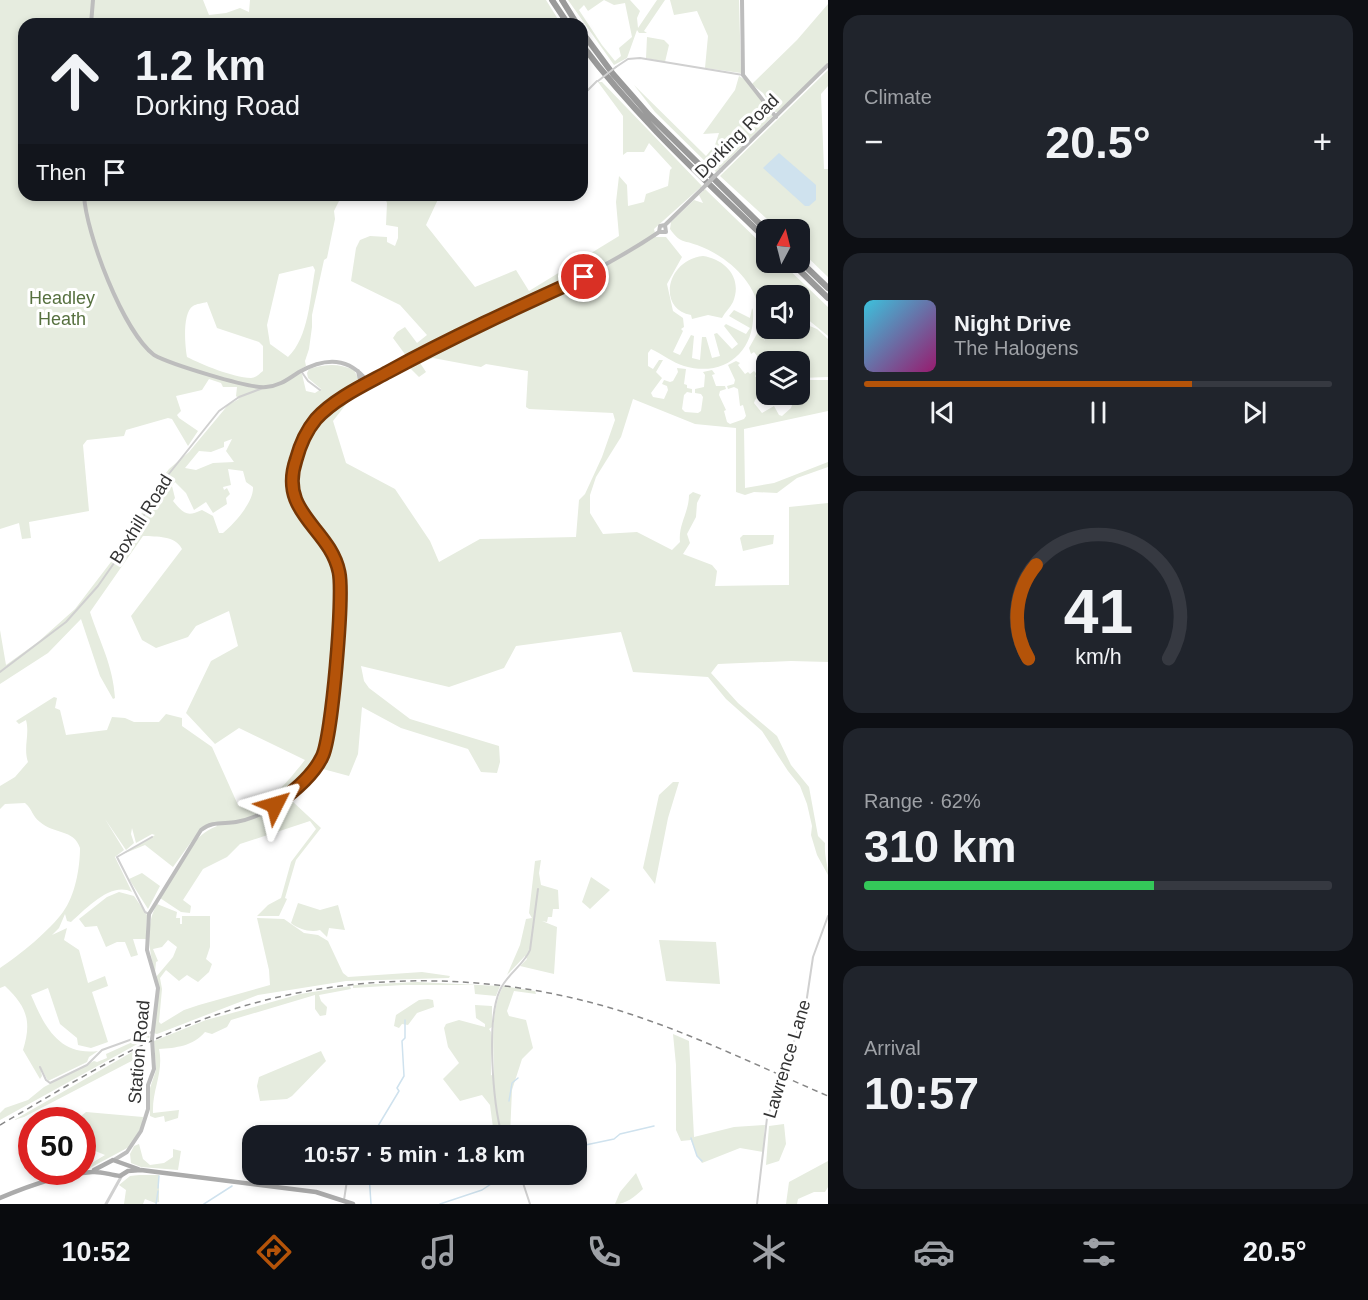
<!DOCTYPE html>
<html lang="en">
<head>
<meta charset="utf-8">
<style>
	body { margin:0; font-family:Arial,sans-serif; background:#20242c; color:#f1f3f6; height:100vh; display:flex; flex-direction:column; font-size:22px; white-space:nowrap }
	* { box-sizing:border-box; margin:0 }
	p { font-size:20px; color:#9ea1a6 }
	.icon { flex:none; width:33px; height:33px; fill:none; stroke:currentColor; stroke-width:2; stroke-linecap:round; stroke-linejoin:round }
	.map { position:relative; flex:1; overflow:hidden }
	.details { display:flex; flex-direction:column; gap:15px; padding:15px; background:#0d0f14; width:540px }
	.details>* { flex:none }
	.banner { position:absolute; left:18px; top:18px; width:570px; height:183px; border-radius:18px; box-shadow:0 3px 9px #0003; background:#171b24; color:#f1f3f6; overflow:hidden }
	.needle { width:39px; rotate:7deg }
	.fabs { position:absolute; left:756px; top:219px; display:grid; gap:12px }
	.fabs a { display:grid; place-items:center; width:54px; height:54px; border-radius:12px; background:#171b24; box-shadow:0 3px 9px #0003; font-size:30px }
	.speed { position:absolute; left:18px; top:1107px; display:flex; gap:12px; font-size:30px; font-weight:700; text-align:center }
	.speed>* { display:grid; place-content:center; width:78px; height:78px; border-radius:50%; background:#171b24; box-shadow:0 3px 9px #0003; line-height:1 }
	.speed .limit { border:9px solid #d22; background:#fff; color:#111 }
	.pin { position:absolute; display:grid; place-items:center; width:51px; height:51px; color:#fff; margin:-26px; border:3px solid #fff; border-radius:50%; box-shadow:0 2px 6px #0007 }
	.me { position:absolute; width:66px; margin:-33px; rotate:50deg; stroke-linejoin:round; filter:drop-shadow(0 0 4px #0008) }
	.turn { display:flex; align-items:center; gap:21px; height:126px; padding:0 18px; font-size:27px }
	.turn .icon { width:78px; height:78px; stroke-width:2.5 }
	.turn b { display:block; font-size:42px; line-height:51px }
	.then { display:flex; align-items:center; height:57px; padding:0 18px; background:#0003; gap:12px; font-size:22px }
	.big { font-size:45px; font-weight:800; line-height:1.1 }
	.details .card { flex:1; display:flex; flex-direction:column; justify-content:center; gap:9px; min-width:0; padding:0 21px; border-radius:18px; background:#20242c }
	.details .dial { align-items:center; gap:0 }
	.dial svg { height:156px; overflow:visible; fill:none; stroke:#363941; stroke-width:7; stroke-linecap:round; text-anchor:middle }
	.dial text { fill:#f1f3f6; stroke:none }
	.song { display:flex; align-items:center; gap:18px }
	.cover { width:72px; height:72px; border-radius:9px; background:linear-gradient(135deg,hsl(190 70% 55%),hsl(320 70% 35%)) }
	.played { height:6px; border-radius:3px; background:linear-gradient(90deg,#b45309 70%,#363941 70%) }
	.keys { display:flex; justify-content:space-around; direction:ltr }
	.heat { display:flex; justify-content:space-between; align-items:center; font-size:33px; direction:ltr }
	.charge { height:9px; border-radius:4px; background:linear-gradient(90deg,#34c759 62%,#363941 0) }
	.trip { position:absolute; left:242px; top:1125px; width:345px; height:60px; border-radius:18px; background:#171b24; box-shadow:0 3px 9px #0003; font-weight:800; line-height:60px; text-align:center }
	.dock { display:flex; height:96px; justify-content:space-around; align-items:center; background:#090b0e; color:#9ea1a6 }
	.dock .icon { width:42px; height:42px }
	.dock .active { color:#b45309 }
	.dock b { font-size:27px; color:#f1f3f6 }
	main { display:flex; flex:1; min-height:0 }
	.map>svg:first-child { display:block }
</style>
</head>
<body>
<main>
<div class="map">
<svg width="828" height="1204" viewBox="0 0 828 1204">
	<rect width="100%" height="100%" fill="#fff"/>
	<path fill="#e6ecdf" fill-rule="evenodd" d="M0,0H203L209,15L226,13L240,8L249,12L250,0H546L561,24H24V195H342L334,211L335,219L327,258L324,260L312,315V327L309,349L305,361L306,366L298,371L302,374L306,391L315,393L321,389L308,378L307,373L309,369C326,364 338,363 354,370L358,378L355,386L317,415L307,429L311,430C321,412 355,389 375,382L347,403L333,421L346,463L395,489L430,541L439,562L480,539L576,537L579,500L585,494L602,457L615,420L613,413L529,409L526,407L528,371L486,364L481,367L433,358L420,363L426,372L419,377L407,365L431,351L429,347L407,357L393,338L397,332L405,327L417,343L427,335L400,305L351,281L356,248L360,240L370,236L387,237V242L395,246L398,238V227L386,225L387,203L384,195H440L426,225L475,287L516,270L529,291L619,236L616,202L619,176L627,185L628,206L644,202L646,194L668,186L670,170L672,168L649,143L644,152H627L623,155V116L598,82H602L702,186L654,229L656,237H666L682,257L667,284L673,311L683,318L684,327L681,329L683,331L673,352L680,355L691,335L694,336L692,358L700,360L702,337H706L712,358L720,356L714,334L717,333L732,349L738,344L724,326L726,324L746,334L750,328L729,316L734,310L750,318L752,308L753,310C756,351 725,378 684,366C673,363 662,354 651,349L648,353V366L653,369L659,360H663L656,372L662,378L651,393L653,397L664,399L668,390L667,386L662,384L664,380L670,382L673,381L678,372L677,368L686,369L684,384L687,385V388L692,389V393L687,392L684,395L682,409L685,412L698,413L701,411L703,397L701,394L695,393V389L704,387L705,375L703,372L712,370L715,374L712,375L716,386H725L726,389L720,391L719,395L726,410L724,411L727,422L730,424L744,419L746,416L743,405L740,406L738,389L734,387L728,389L727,386L734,384L735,380L728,365L736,361L740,363L738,365L745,374L748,372L750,374L754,371L757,374L755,376L765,388L766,387V389L755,400L754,403L762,413L774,406L779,415L782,416L791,408L792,405L784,398L788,395L800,394L803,392L804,384L800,380H828V411L744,429L745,488L774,483L828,462V467L797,478L777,493L754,492L745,495L736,492V428L695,424L633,399L621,437L596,477L590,495V513L603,534L637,532L672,550L680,542C678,525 689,512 689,495L693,492L701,495L697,503L696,517L687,534L690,543L683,554L712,565L717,571L715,586L789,585V507L828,503V662L791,661L718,664L711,673L738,703L777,736L791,765L809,787L818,836L825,843C824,856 828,864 828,875L817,855L811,835L812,826L807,804L800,786L788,771L762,731L726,699L708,677L633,672L621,632L516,646L504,668L449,687L361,666L364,681L369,688L410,719L499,746L500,762L497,773L481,772L468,749L401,728L362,707L358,754L349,776L323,769L292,801L321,828L296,860L285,898L287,899L279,916H257L268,905L281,898L291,862L316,829L310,821L240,844L227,857L203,869L183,900L191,906L190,913L181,912L160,898C174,874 189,836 217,826L216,822L202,827L173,867L145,845L123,854L155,835L152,834L136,843L132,828L131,834L134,843L126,850L105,819L124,850L115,857L132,892C111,881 86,909 71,922L67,921L65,914L59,928L52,935L67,928L64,940L79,950L88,983L105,976L108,986L92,992L108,1042L91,1048L78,1045L77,1038L60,1024L48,988L31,995C44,1025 58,1056 98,1051L89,1057L87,1062L48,1081L40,1066L42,1076L40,1079L23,1050C32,1021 27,1007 5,986L0,988V968C19,956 51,929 63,912C75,896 80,868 80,848C74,829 53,834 40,822C32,816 33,810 25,803L5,804L0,809V786L15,777L28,762C23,747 30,735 26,720L19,724L16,721L54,697L57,698L55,708L60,710L66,735L107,730L112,717L125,718L134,722H159L166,714L182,718V726L212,747L238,805C274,801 283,787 305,760L239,728L215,744L186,713L211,661L238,646L229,611L196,626L188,637L156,648L142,640L131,616L182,549C175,535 157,537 143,536L90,612C100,643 113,665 115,698L113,699L100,676L81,619L48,653L0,684V630L6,665L38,642L75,609L127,541L156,486L169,469L189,452L228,405L239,399L236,396L237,387H223L221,383L209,379L202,390L176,396L181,411L177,415L179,418L198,431L188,446L172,419L168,418L126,430L124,436L87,440L83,445L89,511L29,522L31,538L22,539L19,523L0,529ZM313,266L315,270C310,297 309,337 288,357L270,344L267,325L279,274ZM207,302L217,328L259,342L263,346V371C259,374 256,378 251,378C232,377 203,365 187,357C185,346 182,313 193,306C196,304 203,303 207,302ZM232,439L226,451L234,462L213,463L196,470L185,468L199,451L211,452L224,447V442ZM228,469L243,471L246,482L253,487C254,502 234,524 223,533H219L213,516L202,510C187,517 184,514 173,501L175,498L172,486L175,482L186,493L194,510L206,502L213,513L227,504L226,498L230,494L227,488L224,490L223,487L231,485Z
		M568,0H604L588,11L584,5L579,10L602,45L615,61L621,56L619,48L632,37L625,3L614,5L604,0H630L640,11L637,18L638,28L657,0H665L644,31L647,33H639L637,30L627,58L614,65Z
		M670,0H739L741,73L705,68L708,36L697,11L674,15Z
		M828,4V64L778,112H775L763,93L754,86L774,115L716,172L655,112L634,85L706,156L715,145L719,133L703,134L735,90L739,76L752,84L797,40Z
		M647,37L664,40L669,45L665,62L646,58Z
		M828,70V86L821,94L824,169H828V277L800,250V230L778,229L720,176Z
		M705,189L766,248V262L782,263L828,307V336L806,318L800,320V296H766V328L759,325C758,320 759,316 759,311C755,280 725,255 697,245C683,240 680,243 670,229L671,222L694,200L703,203L699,195Z
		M703,256C725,259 743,278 733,302C730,308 725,312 722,318L708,315L692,319L691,315C657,309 666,260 703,256Z
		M800,322L817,329L828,339V377L800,378V362H766V378L761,371L759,373L756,369L760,365L759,363L761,361L754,352L751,354L749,348L758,332L757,328L767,332L764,341L770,331L767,329L800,328Z
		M743,535H774L773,544L743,551L740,538Z
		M673,782H679L668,818L655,884L643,868L659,795Z
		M541,860L539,873L541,885L558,890L559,909H553L552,917H548L547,922L542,921L557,927L554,974L520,966L527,959L525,956L507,975L520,945L526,919L532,918L529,913L535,861Z
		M142,873L160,886L148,909L129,879Z
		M591,877L610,890L590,909L582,902Z
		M119,892L134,896L147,915L146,939H133L138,955L131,957L125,942H117L106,947L97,926L85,927L79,919L107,897Z
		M298,903L320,910L338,905L345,930L329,928L327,937L320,930C311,933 298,929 291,923Z
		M157,904L177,912L176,918H180V924H182V916H210V947L206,959L212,964L209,972L198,982L187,975L179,981L166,970L160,978L162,989L159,1022L161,1024L184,1010L199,1005L270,985L269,970L257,918L284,919L304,933L318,935L328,941L343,973L348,977L422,972L450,976L449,978L346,981L258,995L157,1034L153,1033L159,988L156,977L173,957L177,947L168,940L162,947L153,949L158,961L156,962L155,973C149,951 145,925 157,904Z
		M659,940L716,942L720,984L666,981Z
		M417,982L500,986L496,996L475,994L474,985H403L353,988V985Z
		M350,986L351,989L319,995L321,1001L327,1007L326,1015L320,1016L315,1009V995L231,1020L227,1027L212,1034L205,1032C193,1046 176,1048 159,1049C164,1073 152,1089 153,1113L179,1110L178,1118L165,1122L164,1116L155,1118L150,1116L149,1091L156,1070L154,1041L206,1020L247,1009L300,994Z
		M503,986L535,991L536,994L514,991L507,1011L509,1016L526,1020L533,1048L522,1059L512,1090L510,1135H494L490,1105L482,1095L460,1101L443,1079L459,1063L448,1047L444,1028L446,1024L459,1020L485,1027V1024L476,1018L475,1005L492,1006V1027L489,1029L491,1032V1075L494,1076C494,1046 489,1014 503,986Z
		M428,999L433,1000L434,1007L417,1013L408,1025L402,1024L399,1028L394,1026L396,1015L419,1000Z
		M673,1034L689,1041L694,1137L734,1127L765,1125L763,1152L740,1148L702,1163L697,1156L691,1140L681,1141L676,1130V1065Z
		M148,1035L150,1037L0,1120V1113L5,1108L28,1100L44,1087L94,1061L97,1062L107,1058L106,1054Z
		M139,1048L140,1052L145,1054L24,1117L14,1120Z
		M321,1051L326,1061L292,1096L287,1099L260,1101L257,1086L259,1077Z
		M86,1112L143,1117L142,1126L129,1147L88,1169L87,1166L105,1155L83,1146L82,1120H76Z
		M784,1124L786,1144L779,1161L766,1165L769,1126Z
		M139,1144L143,1159L150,1165L164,1163L173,1157V1149L181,1151L178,1170L141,1167L131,1163L130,1154L134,1146Z
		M828,1161V1187L825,1192H814L798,1199L797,1204H786L789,1182Z
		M636,1173L643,1189C634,1197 627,1204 615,1204L620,1192Z
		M139,1175H159V1202L155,1203L145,1199L143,1204H124L126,1190L119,1185L130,1176Z"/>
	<path fill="#cfe2ee" d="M779,153L816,185V200L809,206H805L763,168Z"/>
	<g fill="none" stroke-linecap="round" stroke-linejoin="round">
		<path stroke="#cfe2ee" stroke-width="1.5" d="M509,1101L512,1083L518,1078
			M364,1133L365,1136
			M372,1136L399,1091L397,1088L404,1076L402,1041L405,1038V1020
			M691,1138L697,1156L702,1161
			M576,1147L614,1139L620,1134L654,1126
			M369,1174L371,1204
			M158,1188L159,1176
			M156,1204L158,1191
			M204,1204L232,1186
			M440,1204L482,1190L506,1174"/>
		<path stroke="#d0d0d0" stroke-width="2" d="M616,67L628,59L640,58L743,75
			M582,96L597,81
			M301,371L308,381L320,390
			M0,672L66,622L98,586L133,536L160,485L219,411L239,397L263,388
			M149,914L145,912L117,857L152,837
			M40,1067L46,1080L50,1083L87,1065L102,1050L152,1032
			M784,1073L806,1004L813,957L828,916
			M502,1136C493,1103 486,1020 500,990C507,974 524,965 530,950L538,889
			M520,1174L530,1204
			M344,1200L348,1174
			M757,1204L767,1118L782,1078"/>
		<path stroke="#d0d0d0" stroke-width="3" d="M106,1204L121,1177"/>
		<path stroke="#bdbdbd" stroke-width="4" d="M742,0L743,75L776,117
			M91,24L93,0
			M721,170L828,65
			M84,195C86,234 123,331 154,355C170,364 250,389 266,387C280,386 288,379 299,372C326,357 349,357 368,382
			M659,232L660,226L665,225L702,189
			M659,232H666L665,225
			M355,390L360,380L358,371
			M114,1160L127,1152L141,1131L148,1109V1085L154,1069L152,1039L158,988L147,950L149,914L201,830C211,821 224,824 236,822C274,815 316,780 327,743L342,590C340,579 339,569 335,559C323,535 293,514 291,486C290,462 303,431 320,415C342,395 371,381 397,367C483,319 578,287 659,232"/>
		<path stroke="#ababab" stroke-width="4.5" d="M94,1170L113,1160L138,1169
			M0,1198C28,1186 61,1174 92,1172C101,1171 110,1175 120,1176L128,1171L141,1170L316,1192L353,1204"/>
		<path stroke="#9a9a9a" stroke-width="6" d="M552,0L568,24
			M562,0L577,24
			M582,32L613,74L649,115L766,230
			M582,45C636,117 702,177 766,239
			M800,261L828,288
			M791,262L828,298"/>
		<path stroke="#888" stroke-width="1.5" stroke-dasharray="6 4.5" stroke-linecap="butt" d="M0,1125C55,1093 109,1059 167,1034C307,972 468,965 614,1009C687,1031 758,1066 828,1096"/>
		<path stroke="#d0d0d0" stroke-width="2" d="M598,81L616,67
			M782,1078L784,1073"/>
		<path stroke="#bdbdbd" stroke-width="4" d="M702,189L721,170"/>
	</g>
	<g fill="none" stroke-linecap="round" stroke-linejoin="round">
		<g stroke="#753606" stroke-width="15">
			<path id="route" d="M275,805C292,793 313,776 322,757C332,738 344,595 339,572C330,528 278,513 296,460C300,445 306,431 316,419C334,399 364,385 388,372C452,337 518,307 584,277"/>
		</g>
		<use href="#route" stroke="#b45309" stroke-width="10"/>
	</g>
	<g text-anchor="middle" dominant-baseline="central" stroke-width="6" stroke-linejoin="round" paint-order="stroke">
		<g font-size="18" fill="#333" stroke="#fff">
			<text transform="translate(737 136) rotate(-45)">Dorking Road</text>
			<text transform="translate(141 519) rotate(-58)">Boxhill Road</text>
			<text transform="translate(139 1052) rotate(-85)">Station Road</text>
			<text transform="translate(787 1059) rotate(-73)">Lawrence Lane</text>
		</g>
		<g font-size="18" fill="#56703f" stroke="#fff">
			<text x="62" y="298">Headley<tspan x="62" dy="21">Heath</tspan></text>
		</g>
	</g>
</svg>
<div class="fabs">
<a><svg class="needle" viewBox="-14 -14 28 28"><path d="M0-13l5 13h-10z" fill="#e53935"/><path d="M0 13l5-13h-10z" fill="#9ea1a6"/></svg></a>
<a><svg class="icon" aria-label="sound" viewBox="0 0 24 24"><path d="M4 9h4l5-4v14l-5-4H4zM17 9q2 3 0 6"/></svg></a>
<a><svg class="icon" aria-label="layers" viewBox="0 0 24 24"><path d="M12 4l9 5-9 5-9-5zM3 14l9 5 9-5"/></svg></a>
</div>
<div class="speed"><div class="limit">50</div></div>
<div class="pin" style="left:584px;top:277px;background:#d93025"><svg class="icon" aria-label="arrive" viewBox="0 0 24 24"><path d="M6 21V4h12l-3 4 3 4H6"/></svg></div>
<svg class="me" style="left:275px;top:805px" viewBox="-20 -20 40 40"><path d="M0-17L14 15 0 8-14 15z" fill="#b45309" stroke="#fff" stroke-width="4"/></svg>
<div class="trip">10:57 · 5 min · 1.8 km</div>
<div class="banner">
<div class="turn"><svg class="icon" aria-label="ahead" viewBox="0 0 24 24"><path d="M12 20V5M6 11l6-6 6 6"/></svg><div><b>1.2 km</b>Dorking Road</div></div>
<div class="then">Then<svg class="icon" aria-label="arrive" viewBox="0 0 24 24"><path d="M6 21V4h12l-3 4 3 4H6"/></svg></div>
</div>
</div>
<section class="details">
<div class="card"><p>Climate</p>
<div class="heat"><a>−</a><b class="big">20.5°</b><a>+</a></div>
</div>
<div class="card">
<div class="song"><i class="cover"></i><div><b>Night Drive</b><p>The Halogens</p></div></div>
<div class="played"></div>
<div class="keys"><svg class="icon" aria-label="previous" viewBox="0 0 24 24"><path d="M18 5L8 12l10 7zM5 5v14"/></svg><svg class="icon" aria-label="pause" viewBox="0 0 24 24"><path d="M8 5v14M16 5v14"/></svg><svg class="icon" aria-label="next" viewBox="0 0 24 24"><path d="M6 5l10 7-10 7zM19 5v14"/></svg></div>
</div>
<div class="card dial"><svg viewBox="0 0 100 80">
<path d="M14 69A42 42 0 1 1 86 69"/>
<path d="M14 69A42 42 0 0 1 18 21" stroke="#b45309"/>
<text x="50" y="56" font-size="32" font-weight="700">41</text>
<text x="50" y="72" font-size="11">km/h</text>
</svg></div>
<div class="card"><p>Range · 62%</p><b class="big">310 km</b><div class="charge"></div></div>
<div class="card"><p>Arrival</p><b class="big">10:57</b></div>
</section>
</main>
<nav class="dock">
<b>10:52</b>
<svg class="icon active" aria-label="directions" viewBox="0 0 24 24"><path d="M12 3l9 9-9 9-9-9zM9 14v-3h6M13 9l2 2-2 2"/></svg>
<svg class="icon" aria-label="music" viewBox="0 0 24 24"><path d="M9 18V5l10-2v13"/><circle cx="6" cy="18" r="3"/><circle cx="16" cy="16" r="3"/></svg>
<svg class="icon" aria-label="phone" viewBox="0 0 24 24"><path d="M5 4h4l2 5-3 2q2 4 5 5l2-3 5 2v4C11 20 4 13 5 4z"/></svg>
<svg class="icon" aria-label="climate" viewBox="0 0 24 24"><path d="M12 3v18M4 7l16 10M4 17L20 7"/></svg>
<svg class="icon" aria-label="car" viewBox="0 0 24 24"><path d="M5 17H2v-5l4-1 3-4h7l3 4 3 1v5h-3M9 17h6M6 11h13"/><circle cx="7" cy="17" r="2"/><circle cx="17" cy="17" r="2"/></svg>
<svg class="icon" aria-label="filters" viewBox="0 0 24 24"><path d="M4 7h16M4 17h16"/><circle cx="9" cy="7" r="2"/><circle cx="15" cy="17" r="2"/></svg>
<b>20.5°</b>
</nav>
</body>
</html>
